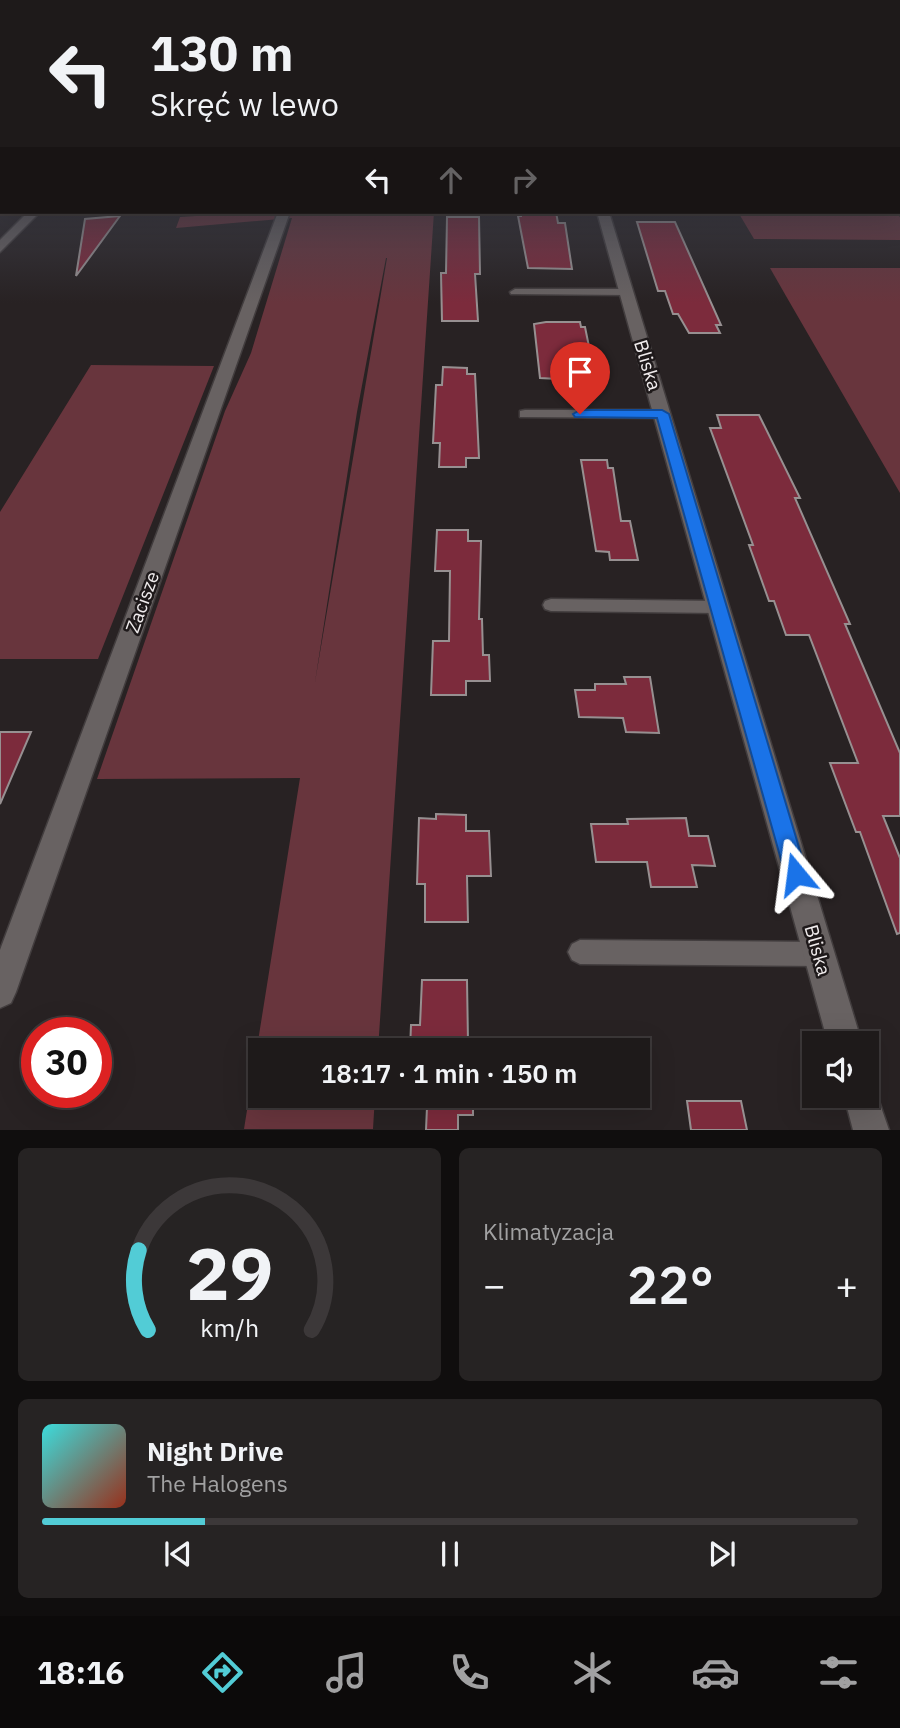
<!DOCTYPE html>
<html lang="pl">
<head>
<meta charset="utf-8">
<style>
	body { margin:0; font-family:"IBM Plex Sans",sans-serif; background:#262323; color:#f1f3f6; height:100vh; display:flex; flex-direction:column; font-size:26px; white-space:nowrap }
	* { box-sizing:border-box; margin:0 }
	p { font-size:23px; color:#a1a1a2 }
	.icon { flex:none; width:38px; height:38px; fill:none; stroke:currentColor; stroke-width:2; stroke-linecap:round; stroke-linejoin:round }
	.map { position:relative; height:1130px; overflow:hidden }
	.drawer { display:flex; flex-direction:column; gap:18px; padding:18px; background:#100e0e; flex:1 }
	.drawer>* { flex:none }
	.guide { position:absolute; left:0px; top:0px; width:901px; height:214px; box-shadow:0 7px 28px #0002,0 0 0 2px #3c3839; background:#1e1a1a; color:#f1f3f6; overflow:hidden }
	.tools { position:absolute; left:802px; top:1031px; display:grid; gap:14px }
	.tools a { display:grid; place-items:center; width:77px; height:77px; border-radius:0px; background:#1e1a1a; box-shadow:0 7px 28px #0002,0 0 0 2px #3c3839; font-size:35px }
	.speed { position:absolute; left:21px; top:1017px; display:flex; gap:14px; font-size:35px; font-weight:700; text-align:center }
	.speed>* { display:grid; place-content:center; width:91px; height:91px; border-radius:50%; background:#1e1a1a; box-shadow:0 7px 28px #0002,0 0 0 2px #3c3839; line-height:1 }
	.speed .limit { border:10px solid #d22; background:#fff; color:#111 }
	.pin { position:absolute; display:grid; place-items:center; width:60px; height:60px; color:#fff; margin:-72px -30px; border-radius:50% 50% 50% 0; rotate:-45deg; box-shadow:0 0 7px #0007 }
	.pin .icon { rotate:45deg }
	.me { position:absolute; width:77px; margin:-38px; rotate:344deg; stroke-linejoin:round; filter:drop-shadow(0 0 5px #0008) }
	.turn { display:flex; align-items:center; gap:24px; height:147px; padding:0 35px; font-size:32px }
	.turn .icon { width:91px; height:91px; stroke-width:2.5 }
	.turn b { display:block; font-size:49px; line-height:60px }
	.lanes { display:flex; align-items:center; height:66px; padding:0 35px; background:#0003; justify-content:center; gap:35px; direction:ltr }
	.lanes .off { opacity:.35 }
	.big { font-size:52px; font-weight:600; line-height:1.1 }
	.drawer .widget { flex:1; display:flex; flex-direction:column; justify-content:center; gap:10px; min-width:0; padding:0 24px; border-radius:10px; background:#262323 }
	.drawer .dial { align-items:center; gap:0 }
	.dial svg { height:182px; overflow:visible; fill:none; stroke:#3c3839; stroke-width:7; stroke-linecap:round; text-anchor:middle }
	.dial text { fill:#f1f3f6; stroke:none }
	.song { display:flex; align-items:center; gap:21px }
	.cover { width:84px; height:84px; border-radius:10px; background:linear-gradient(135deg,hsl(180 70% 55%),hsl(10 70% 35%)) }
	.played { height:7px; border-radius:4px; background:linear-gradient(90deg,#52ccd6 20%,#3c3839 20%) }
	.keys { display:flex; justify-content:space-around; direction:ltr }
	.heat { display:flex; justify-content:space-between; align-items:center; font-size:38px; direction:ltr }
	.drawer .tiles { flex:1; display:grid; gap:18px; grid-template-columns:1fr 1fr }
	.widget:last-child { grid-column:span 2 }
	.trip { position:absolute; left:248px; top:1038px; width:402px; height:70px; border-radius:0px; background:#1e1a1a; box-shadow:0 7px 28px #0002,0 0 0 2px #3c3839; font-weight:600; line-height:70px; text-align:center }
	.tabs { display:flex; height:112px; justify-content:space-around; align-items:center; background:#0c0a0a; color:#a1a1a2 }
	.tabs .icon { width:49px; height:49px }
	.tabs .current { color:#52ccd6 }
	.tabs b { font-size:32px; color:#f1f3f6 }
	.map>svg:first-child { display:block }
</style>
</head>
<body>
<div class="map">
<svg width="900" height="1130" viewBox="0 0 900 1130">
	<rect width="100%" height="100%" fill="#282223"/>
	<path fill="#68353d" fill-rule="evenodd" d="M261,212H434L378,1050H261V1096H375L373,1129H244L300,778L97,779L225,411L251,353L292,218L176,228L180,217ZM386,258H387L315,682L357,412Z
		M738,212H895L900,217V240L754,239Z
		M770,268H900V493L786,296Z
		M91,365L214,366L98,659H0V512Z"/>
	<path fill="#7c2b3c" stroke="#979091" stroke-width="2" d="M521,212H556L558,223H565L572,269L528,268L518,216H521Z
		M120,216L76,276L85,219Z
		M447,217H479L480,274H475L478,321H442L441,273H446Z
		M637,222H675L721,325H716L720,333H689L678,314H673L665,291H658Z
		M546,322H580L581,327H585L596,381L540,378L534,324Z
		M443,367L467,368V374H475L479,458H466V467H439L440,443H433L436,385H442Z
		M717,415H759L800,498H795L850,624H845L900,753V816H883L900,858V933L897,934L860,832H856L830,763H858L809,635H786L774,601H769L749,545H753L710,428H721Z
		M581,460H607L608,468H613L621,521H630L638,560H610L609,552L596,551Z
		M437,530H468V541H481L479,619H482L483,655H489L490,681H466V695H431L433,641H449L450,571H435Z
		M624,677H650L659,733L626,732L623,718L579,717L575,690H595V684H626Z
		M0,732H31L0,804Z
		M436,814L466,815V831H489L491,876H467L468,922H425V884H417L419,818L436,819Z
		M686,818L689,836H708L715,866L692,865L697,887H651L647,862H596L591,824H628L627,819Z
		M422,980H467L468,1042H495V1050H410L411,1025H420Z
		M408,1096H496V1105H473V1115H458V1130H426L427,1107H408Z
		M687,1101H741L747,1130H691Z"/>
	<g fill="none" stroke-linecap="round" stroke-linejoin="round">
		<g stroke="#423d3e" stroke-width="3">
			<path id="service" d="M0,156H2V160H0Z
				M515,289H626L631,292L626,295L511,294L510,292Z
				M525,410H662L668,414L662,418L520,417V411Z
				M551,599L718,601L724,603L726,607L724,611L718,613L551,611L545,609L543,605L545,601Z
				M580,940L820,942L828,946L832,954L828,962L820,966L580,964L572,960L568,952L572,944Z"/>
		</g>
		<g stroke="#423d3e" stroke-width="3">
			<path id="minor" d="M278,212H290L16,992L11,1003L0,1008V950Z
				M597,212H609L862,1043H828Z
				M866,1081L873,1084L889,1130H853L844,1096H866Z"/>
		</g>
		<g stroke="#423d3e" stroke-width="3">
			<path id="tertiary" d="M28,212H40L0,252V240Z"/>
		</g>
		<use href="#service" fill="#686262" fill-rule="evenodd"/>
		<use href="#minor" fill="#686262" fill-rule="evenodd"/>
		<use href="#tertiary" fill="#686262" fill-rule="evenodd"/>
	</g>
	<linearGradient id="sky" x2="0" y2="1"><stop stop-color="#161313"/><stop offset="0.48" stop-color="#424450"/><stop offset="1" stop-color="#424450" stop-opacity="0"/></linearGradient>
	<rect width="900" height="303" fill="url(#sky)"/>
	<path fill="#1a73e8" stroke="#114b97" stroke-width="2" d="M580,410H662L669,414L807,874L804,882L796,885L789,882L785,874L657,418L575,417L573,414Z"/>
	<g text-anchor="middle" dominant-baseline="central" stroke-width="5" stroke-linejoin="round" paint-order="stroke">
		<g font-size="19" fill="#f0eced" stroke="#1e191a">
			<text transform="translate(648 365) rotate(73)">Bliska</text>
			<text transform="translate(142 602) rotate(-70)">Zacisze</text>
			<text transform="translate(818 950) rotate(74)">Bliska</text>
		</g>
	</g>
</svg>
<div class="tools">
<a><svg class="icon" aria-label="sound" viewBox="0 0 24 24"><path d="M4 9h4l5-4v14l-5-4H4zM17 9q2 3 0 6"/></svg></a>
</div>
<div class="speed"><div class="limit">30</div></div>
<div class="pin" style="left:580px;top:414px;background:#d93025"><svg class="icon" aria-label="arrive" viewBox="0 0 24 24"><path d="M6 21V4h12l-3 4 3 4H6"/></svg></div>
<svg class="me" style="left:796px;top:874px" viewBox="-20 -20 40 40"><path d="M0-17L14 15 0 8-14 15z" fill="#1a73e8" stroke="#fff" stroke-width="4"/></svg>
<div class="trip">18:17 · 1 min · 150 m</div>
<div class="guide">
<div class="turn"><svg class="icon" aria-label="left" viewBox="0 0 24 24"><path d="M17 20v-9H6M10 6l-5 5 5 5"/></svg><div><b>130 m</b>Skręć w lewo</div></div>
<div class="lanes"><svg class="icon" aria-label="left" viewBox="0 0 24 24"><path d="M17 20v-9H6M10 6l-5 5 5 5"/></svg><svg class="icon off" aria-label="ahead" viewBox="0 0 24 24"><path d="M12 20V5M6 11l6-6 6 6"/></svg><svg class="icon off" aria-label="right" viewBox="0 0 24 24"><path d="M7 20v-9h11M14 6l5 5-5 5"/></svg></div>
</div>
</div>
<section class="drawer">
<div class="tiles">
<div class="widget dial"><svg viewBox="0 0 100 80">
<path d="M14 69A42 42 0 1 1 86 69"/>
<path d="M14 69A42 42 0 0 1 10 34" stroke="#52ccd6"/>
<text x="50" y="56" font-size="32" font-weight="700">29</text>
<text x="50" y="72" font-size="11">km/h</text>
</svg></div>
<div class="widget"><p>Klimatyzacja</p>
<div class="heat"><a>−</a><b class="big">22°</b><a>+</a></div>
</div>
<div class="widget">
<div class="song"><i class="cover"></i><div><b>Night Drive</b><p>The Halogens</p></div></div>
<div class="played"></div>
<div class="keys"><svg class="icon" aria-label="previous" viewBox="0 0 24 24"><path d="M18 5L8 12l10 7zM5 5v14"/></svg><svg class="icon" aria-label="pause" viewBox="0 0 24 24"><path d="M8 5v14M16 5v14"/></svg><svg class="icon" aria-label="next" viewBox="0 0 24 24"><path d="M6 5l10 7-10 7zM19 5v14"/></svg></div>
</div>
</div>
</section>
<nav class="tabs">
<b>18:16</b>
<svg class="icon current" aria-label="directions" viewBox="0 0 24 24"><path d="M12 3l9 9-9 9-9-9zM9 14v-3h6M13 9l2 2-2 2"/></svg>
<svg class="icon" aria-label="music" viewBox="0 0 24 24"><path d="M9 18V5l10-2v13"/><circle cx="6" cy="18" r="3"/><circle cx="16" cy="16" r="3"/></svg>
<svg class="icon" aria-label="phone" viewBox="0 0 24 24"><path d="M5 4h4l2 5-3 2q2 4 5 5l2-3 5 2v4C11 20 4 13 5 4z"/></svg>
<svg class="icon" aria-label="climate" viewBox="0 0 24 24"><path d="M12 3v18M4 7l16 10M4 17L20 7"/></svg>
<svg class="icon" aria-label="car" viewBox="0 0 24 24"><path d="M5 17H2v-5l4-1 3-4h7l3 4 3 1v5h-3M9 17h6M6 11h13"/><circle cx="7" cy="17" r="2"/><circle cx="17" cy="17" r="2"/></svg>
<svg class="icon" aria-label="filters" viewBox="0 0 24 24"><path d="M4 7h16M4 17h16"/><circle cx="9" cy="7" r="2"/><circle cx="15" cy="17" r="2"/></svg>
</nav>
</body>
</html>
